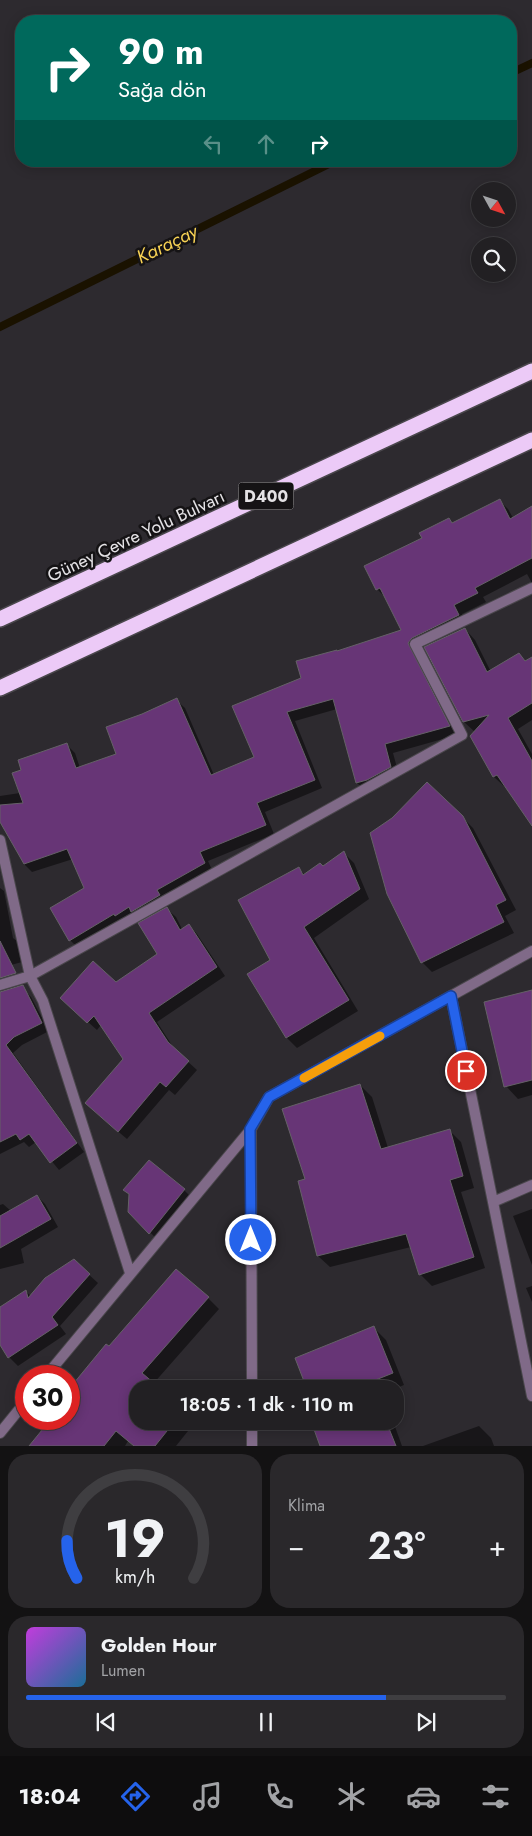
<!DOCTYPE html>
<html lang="tr">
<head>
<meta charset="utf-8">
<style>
	body { margin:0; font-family:Jost,sans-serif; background:#2a282b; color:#f1f3f6; height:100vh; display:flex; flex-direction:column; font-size:19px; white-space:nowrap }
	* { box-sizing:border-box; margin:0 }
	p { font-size:16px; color:#a2a3a6 }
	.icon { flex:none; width:28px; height:28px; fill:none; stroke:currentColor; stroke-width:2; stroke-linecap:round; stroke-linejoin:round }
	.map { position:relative; height:1446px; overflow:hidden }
	.side { display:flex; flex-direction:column; gap:8px; padding:8px; background:#131213; flex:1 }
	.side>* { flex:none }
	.banner { position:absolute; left:15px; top:15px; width:502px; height:152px; border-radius:20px; box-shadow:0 2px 12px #0003,0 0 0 1px #3f3e41; background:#00695c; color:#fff; overflow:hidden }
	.needle { width:32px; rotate:130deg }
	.fabs { position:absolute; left:471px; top:182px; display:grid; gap:10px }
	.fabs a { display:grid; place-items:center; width:45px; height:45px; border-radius:50%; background:#222023; box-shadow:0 2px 12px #0003,0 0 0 1px #3f3e41; font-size:25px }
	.speed { position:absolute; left:15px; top:1365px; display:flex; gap:10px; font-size:25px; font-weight:700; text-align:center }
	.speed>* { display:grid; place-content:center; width:65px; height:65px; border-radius:50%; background:#222023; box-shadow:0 2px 12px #0003,0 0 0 1px #3f3e41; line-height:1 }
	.speed .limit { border:8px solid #d22; background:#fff; color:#111 }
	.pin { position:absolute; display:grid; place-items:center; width:42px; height:42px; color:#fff; margin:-21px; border:2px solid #fff; border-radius:50%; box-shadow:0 1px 5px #0007 }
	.me { position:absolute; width:55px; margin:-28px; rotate:0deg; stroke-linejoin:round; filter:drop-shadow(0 0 4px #0008) }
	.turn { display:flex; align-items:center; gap:18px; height:105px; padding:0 20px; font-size:22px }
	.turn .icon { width:65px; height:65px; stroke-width:2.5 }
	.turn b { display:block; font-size:35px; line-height:42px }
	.lanes { display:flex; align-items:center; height:48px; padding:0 20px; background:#0003; justify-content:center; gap:25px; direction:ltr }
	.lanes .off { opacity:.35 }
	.big { font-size:38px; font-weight:600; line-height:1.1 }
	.side .widget { flex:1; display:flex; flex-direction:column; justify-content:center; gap:8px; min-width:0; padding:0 18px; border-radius:20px; background:#2a282b }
	.side .dial { align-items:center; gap:0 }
	.dial svg { height:130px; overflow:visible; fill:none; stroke:#3f3e41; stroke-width:7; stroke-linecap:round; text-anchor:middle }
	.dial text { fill:#f1f3f6; stroke:none }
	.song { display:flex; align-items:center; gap:15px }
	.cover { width:60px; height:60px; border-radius:8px; background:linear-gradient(135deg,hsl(290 70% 55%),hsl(200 70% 35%)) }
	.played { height:5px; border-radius:2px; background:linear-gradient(90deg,#2563eb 75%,#3f3e41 75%) }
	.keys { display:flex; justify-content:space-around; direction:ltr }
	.heat { display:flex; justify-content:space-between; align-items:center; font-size:28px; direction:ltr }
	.side .tiles { flex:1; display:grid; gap:8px; grid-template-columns:1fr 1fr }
	.widget:last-child { grid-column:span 2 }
	.trip { position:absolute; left:129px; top:1380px; width:275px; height:50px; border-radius:20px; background:#222023; box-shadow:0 2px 12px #0003,0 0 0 1px #3f3e41; font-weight:600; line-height:50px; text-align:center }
	.tab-bar { display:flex; height:80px; justify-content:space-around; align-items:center; background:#0e0d0e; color:#a2a3a6 }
	.tab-bar .icon { width:35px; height:35px }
	.tab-bar .on { color:#2563eb }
	.tab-bar b { font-size:22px; color:#f1f3f6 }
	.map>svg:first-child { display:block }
</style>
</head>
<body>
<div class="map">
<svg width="532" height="1446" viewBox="0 0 532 1446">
	<rect width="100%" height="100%" fill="#2d2a2f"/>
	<path fill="#0007" d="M499,500L508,509L513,518L532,507V583L527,574L483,597L486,602L462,614L467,624L417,649L457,735L393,753L399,775L366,791L357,783L337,709L295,721L322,788L265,812L274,834L208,861L213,872L79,949L70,940L85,888L73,859L32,872L24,864L18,847L0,820V796L20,793L66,744L75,753L80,768L117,755L142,715L176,700L185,708L214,775L255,758L302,678L337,651L403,631L386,598L377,589L366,567L424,538L449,519L453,524Z
		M465,629L475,640L491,672L519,655L532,669V720L518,729L532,754V824L507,786L505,787L494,777L472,736L475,732L464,722L426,648Z
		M462,817L473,828L516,910L505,916L514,933L432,972L422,962L393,819Z
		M344,853L354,863L369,899L314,938L358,1011L297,1048L287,1038L248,974L272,960L299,869L305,875L323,867Z
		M0,888L4,891L13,938L18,942L22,962L0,968Z
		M167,909L176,917L182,929L189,925L197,934L225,976L157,1022L175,1050L197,1070L175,1095L169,1090L127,1139L95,1112L125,1059L101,1025L97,1030L70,1006L116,984L158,955Z
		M23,989L31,997L49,1031L22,1045L13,1053L84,1152L59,1170L36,1142L29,1147L24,1142L0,1154V1001Z
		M532,992V1095L518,1099L506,1086Z
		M360,1085L372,1097L388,1148L449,1130L461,1142L474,1188L461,1192L485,1268L432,1286L420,1274L411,1247L330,1267L318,1256L307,1180Z
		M184,1190L193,1199L159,1241L129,1212Z
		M37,1196L45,1204L58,1227L21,1249L24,1263L0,1269V1205L3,1204L11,1211Z
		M532,1209V1265L513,1216Z
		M74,1261L98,1283L60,1326L66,1334L18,1366L9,1357L0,1343V1309L26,1292L31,1296Z
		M532,1286V1302L526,1288Z
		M208,1298L219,1309L153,1384L138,1389V1421H196L176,1446H134L128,1441L125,1446H35V1441L53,1419H69V1399L109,1348Z
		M374,1328L386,1340L404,1385L394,1389H308Z
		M312,1421H393L402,1446H321Z
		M479,1426L491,1438L494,1446H423Z"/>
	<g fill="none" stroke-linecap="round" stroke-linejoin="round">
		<path stroke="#1a1200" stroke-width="8" d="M511,73L532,63
			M0,327L335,161"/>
	</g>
	<path fill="#673576" stroke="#656167" d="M500,499L510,519L532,506V558L475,588L478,593L454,605L459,615L412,638L408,643L450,726L385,744L391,767L367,780L356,783L333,699L287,712L315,780L257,803L266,825L200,852L205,863L157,890L160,895L131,912L129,907L115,916L114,914L69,941L50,908L84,888L67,849L24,864L0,822V805L23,803L12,773L21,770L18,760L67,743L76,768L116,754L106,727L142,714L177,698L211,775L254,757L232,706L301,678L296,661L337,650V651L401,630L380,588L376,590L364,566L422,538L419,533L449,518L452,523Z
		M465,628L487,672L519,653L525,661L532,657V703L508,718L532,761V826L497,775L493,777L470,736L489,715L463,722L424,647Z
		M427,782L463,816L506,900L496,905L504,922L421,963L387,894L370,833L392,818Z
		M344,851L360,889L304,927L349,1000L286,1038L247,974L270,960L238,900L299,867L303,875L320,863L323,866Z
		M167,907L180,930L189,924L217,967L149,1013L168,1042L189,1061L166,1087L160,1082L118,1132L85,1103L123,1059L94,1016L87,1023L60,998L93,961L116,982L157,954L138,923Z
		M0,941L16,973L0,978Z
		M23,985L42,1023L14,1037L6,1045L77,1143L50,1163L29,1134L20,1140L16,1134L0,1142V992Z
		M532,990V1080L504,1087L484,1002Z
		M360,1084L381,1149L450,1129L463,1176L450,1180L474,1257L419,1275L406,1234L317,1256L298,1181L305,1179L282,1109Z
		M149,1160L185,1189L149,1234L128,1212L129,1194L123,1190Z
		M37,1195L51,1219L0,1248V1216Z
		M74,1259L90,1274L52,1317L58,1325L8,1358L0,1345V1307L26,1290L28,1298L45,1278Z
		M176,1269L209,1297L142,1373L161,1389H138V1421H175L155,1446H134L116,1431L104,1446H29L51,1419H69V1389L106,1344L109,1346Z
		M374,1326L393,1373L353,1389H307L295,1358Z
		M311,1421H386L396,1446H320Z"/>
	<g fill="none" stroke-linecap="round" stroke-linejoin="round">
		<g stroke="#4a474c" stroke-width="12">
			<path id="street" d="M0,840L30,976L43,1001L130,1273
				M0,985L30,976L462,735L415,644L532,588
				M451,996L493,1202L532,1185
				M251,1129L252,1389
				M493,1202L532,1396
				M46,1376L251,1129L269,1097L532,951
				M252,1421V1446
				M0,1433L26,1401"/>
		</g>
		<g stroke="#4a474c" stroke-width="18">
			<path id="highway" d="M0,619L532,371
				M0,688L532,440"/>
		</g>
		<use href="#street" stroke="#806a88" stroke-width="10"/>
		<use href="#highway" stroke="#eccaf7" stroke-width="15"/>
	</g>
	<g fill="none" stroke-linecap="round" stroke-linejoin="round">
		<g stroke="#184099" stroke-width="12">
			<path id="route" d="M251,1240L250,1129L269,1097L451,996L466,1071"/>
		</g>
		<use href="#route" stroke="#2563eb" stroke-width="9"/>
		<path stroke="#f59e0b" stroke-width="9" d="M304,1078L380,1036"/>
	</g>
	<g text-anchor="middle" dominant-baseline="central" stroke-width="5" stroke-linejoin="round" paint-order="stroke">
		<rect fill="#151315" stroke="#a6a4a7" stroke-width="1" x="238.5" y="482.5" width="55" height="27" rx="4"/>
		<g font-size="16" font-weight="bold" fill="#e4e2e5">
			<text x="266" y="496">D400</text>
		</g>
		<g font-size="18" fill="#e4e2e5" stroke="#151315">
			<text transform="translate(136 536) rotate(-25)">Güney Çevre Yolu Bulvarı</text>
		</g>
		<g font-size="19" font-style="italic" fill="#f7d254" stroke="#151315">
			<text transform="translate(167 244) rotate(-26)">Karaçay</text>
		</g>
	</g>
</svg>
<div class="fabs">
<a><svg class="needle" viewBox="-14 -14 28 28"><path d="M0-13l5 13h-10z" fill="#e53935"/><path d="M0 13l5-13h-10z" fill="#a2a3a6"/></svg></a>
<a><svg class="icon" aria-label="search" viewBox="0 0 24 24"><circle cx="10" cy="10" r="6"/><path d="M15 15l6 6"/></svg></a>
</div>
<div class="speed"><div class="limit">30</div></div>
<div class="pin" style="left:466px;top:1071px;background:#d93025"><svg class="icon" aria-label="arrive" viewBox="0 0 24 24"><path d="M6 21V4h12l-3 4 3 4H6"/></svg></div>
<svg class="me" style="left:251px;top:1240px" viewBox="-20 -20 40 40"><circle r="17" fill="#2563eb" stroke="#fff" stroke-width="3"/><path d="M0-11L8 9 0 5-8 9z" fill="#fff"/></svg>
<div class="trip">18:05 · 1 dk · 110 m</div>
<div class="banner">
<div class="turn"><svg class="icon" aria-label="right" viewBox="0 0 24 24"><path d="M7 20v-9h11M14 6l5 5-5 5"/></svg><div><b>90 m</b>Sağa dön</div></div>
<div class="lanes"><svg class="icon off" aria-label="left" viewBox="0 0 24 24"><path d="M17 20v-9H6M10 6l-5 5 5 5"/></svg><svg class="icon off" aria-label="ahead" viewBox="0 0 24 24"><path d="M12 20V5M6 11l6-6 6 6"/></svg><svg class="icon" aria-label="right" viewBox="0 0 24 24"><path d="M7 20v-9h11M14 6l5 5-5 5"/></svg></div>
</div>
</div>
<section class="side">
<div class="tiles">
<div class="widget dial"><svg viewBox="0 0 100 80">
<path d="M14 69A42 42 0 1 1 86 69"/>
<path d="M14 69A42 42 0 0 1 8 46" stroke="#2563eb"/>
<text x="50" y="56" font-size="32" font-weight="700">19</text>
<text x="50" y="72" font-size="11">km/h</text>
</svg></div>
<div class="widget"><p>Klima</p>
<div class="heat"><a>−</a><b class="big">23°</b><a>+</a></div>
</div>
<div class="widget">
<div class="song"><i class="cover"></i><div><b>Golden Hour</b><p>Lumen</p></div></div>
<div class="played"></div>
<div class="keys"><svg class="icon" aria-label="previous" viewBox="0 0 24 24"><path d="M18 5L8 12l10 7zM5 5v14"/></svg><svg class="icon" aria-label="pause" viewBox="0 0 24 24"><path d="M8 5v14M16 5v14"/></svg><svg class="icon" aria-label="next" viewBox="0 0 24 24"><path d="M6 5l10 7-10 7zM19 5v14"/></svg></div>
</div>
</div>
</section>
<nav class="tab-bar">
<b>18:04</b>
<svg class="icon on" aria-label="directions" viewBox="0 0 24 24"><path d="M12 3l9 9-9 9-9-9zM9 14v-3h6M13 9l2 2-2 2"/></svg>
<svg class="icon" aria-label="music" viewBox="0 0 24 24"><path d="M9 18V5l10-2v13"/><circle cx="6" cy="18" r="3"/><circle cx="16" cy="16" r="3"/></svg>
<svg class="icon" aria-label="phone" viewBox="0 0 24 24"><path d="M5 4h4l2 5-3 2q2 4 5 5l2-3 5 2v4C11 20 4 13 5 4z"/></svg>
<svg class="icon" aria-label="climate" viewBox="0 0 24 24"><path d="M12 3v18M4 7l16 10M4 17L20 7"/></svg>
<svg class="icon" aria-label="car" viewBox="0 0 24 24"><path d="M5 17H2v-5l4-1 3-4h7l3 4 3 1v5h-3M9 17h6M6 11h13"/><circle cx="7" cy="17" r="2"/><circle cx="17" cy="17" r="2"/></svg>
<svg class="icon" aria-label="filters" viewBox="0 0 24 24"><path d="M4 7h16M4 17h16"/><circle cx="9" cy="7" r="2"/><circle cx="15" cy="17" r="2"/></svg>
</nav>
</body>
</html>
